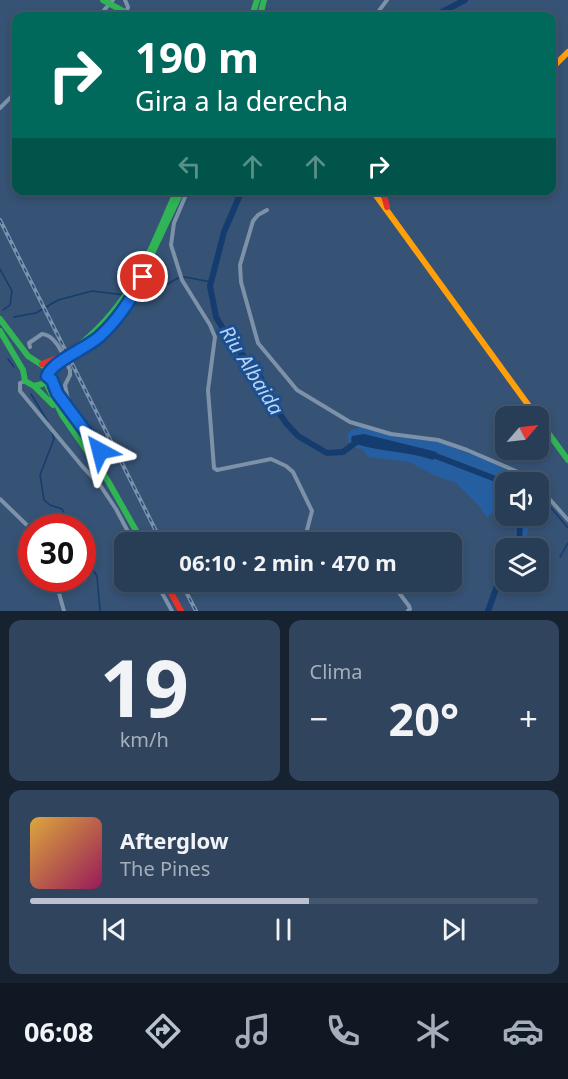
<!DOCTYPE html>
<html lang="es">
<head>
<meta charset="utf-8">
<style>
	body { margin:0; font-family:"Noto Sans",sans-serif; background:#30455d; color:#f1f3f6; height:100vh; display:flex; flex-direction:column; font-size:22px; white-space:nowrap }
	* { box-sizing:border-box; margin:0 }
	p { font-size:20px; color:#a5aeba }
	.icon { flex:none; width:33px; height:33px; fill:none; stroke:currentColor; stroke-width:2; stroke-linecap:round; stroke-linejoin:round }
	.map { position:relative; height:611px; overflow:hidden }
	.details { display:flex; flex-direction:column; gap:9px; padding:9px; background:#162230; flex:1 }
	.details>* { flex:none }
	.guide { position:absolute; left:12px; top:12px; width:544px; height:183px; border-radius:12px; box-shadow:0 3px 9px #0003,0 0 0 2px #44576d; background:#00695c; color:#fff; overflow:hidden }
	.needle { width:39px; rotate:62deg }
	.tools { position:absolute; left:495px; top:406px; display:grid; gap:12px }
	.tools a { display:grid; place-items:center; width:54px; height:54px; border-radius:12px; background:#283e57; box-shadow:0 3px 9px #0003,0 0 0 2px #44576d; font-size:30px }
	.speed { position:absolute; left:18px; top:514px; display:flex; gap:12px; font-size:30px; font-weight:700; text-align:center }
	.speed>* { display:grid; place-content:center; width:78px; height:78px; border-radius:50%; background:#283e57; box-shadow:0 3px 9px #0003,0 0 0 2px #44576d; line-height:1 }
	.speed .limit { border:9px solid #d22; background:#fff; color:#111 }
	.pin { position:absolute; display:grid; place-items:center; width:51px; height:51px; color:#fff; margin:-26px; border:3px solid #fff; border-radius:50%; box-shadow:0 2px 6px #0007 }
	.me { position:absolute; width:66px; margin:-33px; rotate:322deg; stroke-linejoin:round; filter:drop-shadow(0 0 4px #0008) }
	.turn { display:flex; align-items:center; gap:21px; height:126px; padding:0 24px; font-size:27px }
	.turn .icon { width:78px; height:78px; stroke-width:2.5 }
	.turn b { display:block; font-size:42px; line-height:51px }
	.lanes { display:flex; align-items:center; height:57px; padding:0 24px; background:#0003; justify-content:center; gap:30px; direction:ltr }
	.lanes .off { opacity:.35 }
	.big { font-size:45px; font-weight:700; line-height:1.1 }
	.details .widget { flex:1; display:flex; flex-direction:column; justify-content:center; gap:9px; min-width:0; padding:0 21px; border-radius:12px; background:#30455d }
	.details .dial { align-items:center; gap:0 }
	.dial b { font-size:78px; line-height:1 }
	.song { display:flex; align-items:center; gap:18px }
	.cover { width:72px; height:72px; border-radius:9px; background:linear-gradient(135deg,hsl(40 70% 55%),hsl(330 70% 35%)) }
	.played { height:6px; border-radius:3px; background:linear-gradient(90deg,#b9c2ce 55%,#44576d 55%) }
	.keys { display:flex; justify-content:space-around; direction:ltr }
	.heat { display:flex; justify-content:space-between; align-items:center; font-size:33px; direction:ltr }
	.details .tiles { flex:1; display:grid; gap:9px; grid-template-columns:1fr 1fr }
	.widget:last-child { grid-column:span 2 }
	.trip { position:absolute; left:114px; top:532px; width:348px; height:60px; border-radius:12px; background:#283e57; box-shadow:0 3px 9px #0003,0 0 0 2px #44576d; font-weight:700; line-height:60px; text-align:center }
	.menu { display:flex; height:96px; justify-content:space-around; align-items:center; background:#101923; color:#a5aeba }
	.menu .icon { width:42px; height:42px }
	.menu .active { color:#b9c2ce }
	.menu b { font-size:27px; color:#f1f3f6 }
	.map>svg:first-child { display:block }
</style>
</head>
<body>
<div class="map">
<svg width="568" height="611" viewBox="0 0 568 611">
	<rect width="100%" height="100%" fill="#365274"/>
	<path fill="#265fa1" d="M361,427L396,437L439,442L467,453L476,455L533,483H506L505,487H496L495,512L487,517L479,506L456,483L436,476L409,462L368,457L363,449L350,447L347,435L351,430Z
		M516,516H532L524,545L528,549H514Z"/>
	<path fill="#153c6e" d="M364,434L437,452L433,460C407,451 379,452 353,443L351,440L352,436Z"/>
	<g fill="none" stroke-linecap="round" stroke-linejoin="round">
		<path stroke="#153c6e" stroke-width="1.5" d="M0,269L12,291L10,305L3,310
			M132,297L142,299L178,278L185,277L211,282
			M14,317L36,313L58,300L92,291L125,295
			M8,359L14,367
			M31,394L48,422
			M52,432L54,439L40,475L44,500L50,505L62,509L71,528
			M547,503L568,528
			M82,555L97,576L100,611
			M560,557L568,543"/>
		<path stroke="#153c6e" stroke-width="6" d="M434,16L465,0
			M242,190L224,232L210,286L216,317L230,340L259,374L270,399L286,423L298,436L327,453L343,452L359,440
			M428,453L506,483
			M519,549L520,516
			M488,611L497,586L506,582"/>
		<path stroke="#7d92a8" stroke-width="4" d="M125,0L128,7L126,13
			M99,16L113,0
			M375,16L387,0
			M0,108L16,92
			M188,190L174,223L171,245L182,280L210,325L215,337L208,390L214,468L217,470L271,459L286,466L293,472L312,511L307,530L319,543
			M267,210L258,215L253,221L240,265L241,282L258,343L297,390L350,422L391,434L438,440L467,450L518,472L536,483
			M30,347L29,343L42,334C57,335 64,358 70,370V375L65,385L70,410
			M47,376L51,379L57,393L98,448L102,451
			M25,381L20,383V391L82,466L100,485L116,509L134,543
			M538,486L568,520
			M0,499L32,530
			M55,579L64,611
			M156,582L172,611
			M391,582L409,606L410,609L408,611"/>
		<path stroke="#30b455" stroke-width="6" d="M103,0L132,16
			M252,16L257,0
			M260,16L264,0
			M0,319L28,356L45,367L46,379L42,384L34,386
			M0,331L23,370L25,381L34,386L53,405
			M73,350C132,305 148,255 177,190
			M75,354L104,332L130,300L182,190
			M45,381L62,415L108,481L143,543
			M538,419L568,460"/>
		<path stroke="#ff9f0a" stroke-width="6" d="M552,68L568,52
			M372,190L537,417
			M47,374L63,362"/>
		<path stroke="#e5322d" stroke-width="6" d="M386,190L385,199L387,207
			M42,364L60,357
			M165,582L181,611"/>
		<g stroke="#7e92a7" stroke-width="4">
			<path id="rail" d="M0,220L162,543
				M181,582L196,611"/>
		</g>
		<use href="#rail" stroke="#1b4f8f" stroke-width="1.5" stroke-dasharray="4.5" stroke-linecap="butt"/>
		<path stroke="#30b455" stroke-width="6" d="M60,357L73,350"/>
		<path stroke="#ff9f0a" stroke-width="6" d="M63,362L75,354"/>
	</g>
	<g fill="none" stroke-linecap="round" stroke-linejoin="round">
		<g stroke="#114b97" stroke-width="15">
			<path id="route" d="M100,451L57,393L52,380L47,376C53,361 85,349 99,337C118,320 131,300 143,277"/>
		</g>
		<use href="#route" stroke="#1a73e8" stroke-width="10"/>
	</g>
	<g text-anchor="middle" dominant-baseline="central" stroke-width="6" stroke-linejoin="round" paint-order="stroke">
		<g font-size="20" font-style="italic" fill="#b5d3f5" stroke="#1b4f8f">
			<text transform="translate(252 370) rotate(58)">Riu Albaida</text>
		</g>
	</g>
</svg>
<div class="tools">
<a><svg class="needle" viewBox="-14 -14 28 28"><path d="M0-13l5 13h-10z" fill="#e53935"/><path d="M0 13l5-13h-10z" fill="#a5aeba"/></svg></a>
<a><svg class="icon" aria-label="sound" viewBox="0 0 24 24"><path d="M4 9h4l5-4v14l-5-4H4zM17 9q2 3 0 6"/></svg></a>
<a><svg class="icon" aria-label="layers" viewBox="0 0 24 24"><path d="M12 4l9 5-9 5-9-5zM3 14l9 5 9-5"/></svg></a>
</div>
<div class="speed"><div class="limit">30</div></div>
<div class="pin" style="left:143px;top:277px;background:#d93025"><svg class="icon" aria-label="arrive" viewBox="0 0 24 24"><path d="M6 21V4h12l-3 4 3 4H6"/></svg></div>
<svg class="me" style="left:100px;top:451px" viewBox="-20 -20 40 40"><path d="M0-17L14 15 0 8-14 15z" fill="#1a73e8" stroke="#fff" stroke-width="4"/></svg>
<div class="trip">06:10 · 2 min · 470 m</div>
<div class="guide">
<div class="turn"><svg class="icon" aria-label="right" viewBox="0 0 24 24"><path d="M7 20v-9h11M14 6l5 5-5 5"/></svg><div><b>190 m</b>Gira a la derecha</div></div>
<div class="lanes"><svg class="icon off" aria-label="left" viewBox="0 0 24 24"><path d="M17 20v-9H6M10 6l-5 5 5 5"/></svg><svg class="icon off" aria-label="ahead" viewBox="0 0 24 24"><path d="M12 20V5M6 11l6-6 6 6"/></svg><svg class="icon off" aria-label="ahead" viewBox="0 0 24 24"><path d="M12 20V5M6 11l6-6 6 6"/></svg><svg class="icon" aria-label="right" viewBox="0 0 24 24"><path d="M7 20v-9h11M14 6l5 5-5 5"/></svg></div>
</div>
</div>
<section class="details">
<div class="tiles">
<div class="widget dial"><b>19</b><p>km/h</p></div>
<div class="widget"><p>Clima</p>
<div class="heat"><a>−</a><b class="big">20°</b><a>+</a></div>
</div>
<div class="widget">
<div class="song"><i class="cover"></i><div><b>Afterglow</b><p>The Pines</p></div></div>
<div class="played"></div>
<div class="keys"><svg class="icon" aria-label="previous" viewBox="0 0 24 24"><path d="M18 5L8 12l10 7zM5 5v14"/></svg><svg class="icon" aria-label="pause" viewBox="0 0 24 24"><path d="M8 5v14M16 5v14"/></svg><svg class="icon" aria-label="next" viewBox="0 0 24 24"><path d="M6 5l10 7-10 7zM19 5v14"/></svg></div>
</div>
</div>
</section>
<nav class="menu">
<b>06:08</b>
<svg class="icon active" aria-label="directions" viewBox="0 0 24 24"><path d="M12 3l9 9-9 9-9-9zM9 14v-3h6M13 9l2 2-2 2"/></svg>
<svg class="icon" aria-label="music" viewBox="0 0 24 24"><path d="M9 18V5l10-2v13"/><circle cx="6" cy="18" r="3"/><circle cx="16" cy="16" r="3"/></svg>
<svg class="icon" aria-label="phone" viewBox="0 0 24 24"><path d="M5 4h4l2 5-3 2q2 4 5 5l2-3 5 2v4C11 20 4 13 5 4z"/></svg>
<svg class="icon" aria-label="climate" viewBox="0 0 24 24"><path d="M12 3v18M4 7l16 10M4 17L20 7"/></svg>
<svg class="icon" aria-label="car" viewBox="0 0 24 24"><path d="M5 17H2v-5l4-1 3-4h7l3 4 3 1v5h-3M9 17h6M6 11h13"/><circle cx="7" cy="17" r="2"/><circle cx="17" cy="17" r="2"/></svg>
</nav>
</body>
</html>
